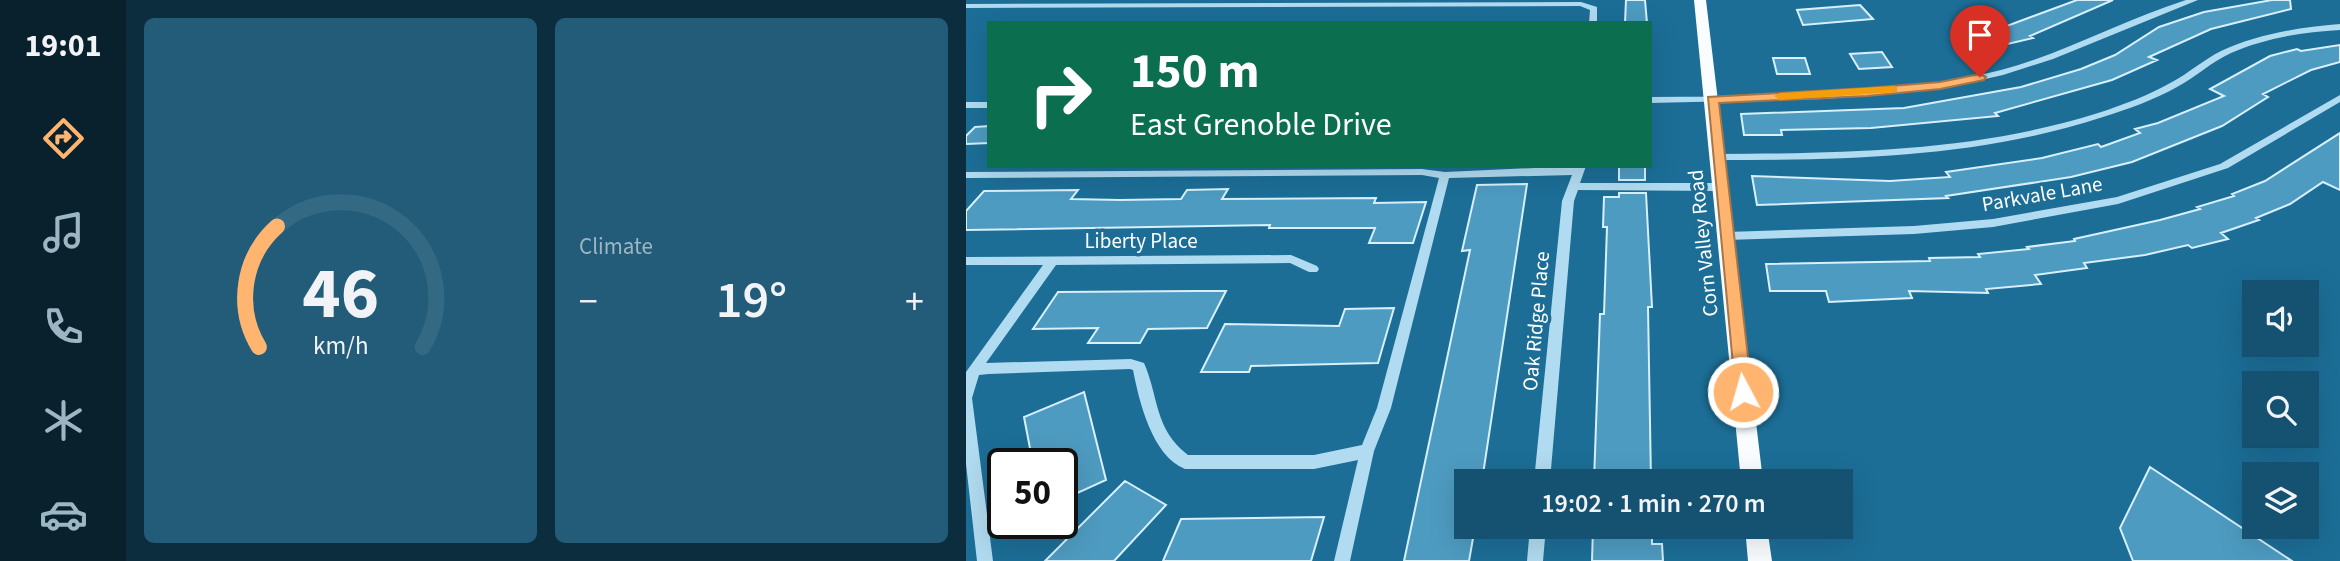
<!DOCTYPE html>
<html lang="en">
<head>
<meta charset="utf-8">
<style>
	body { margin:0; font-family:"Source Sans 3",sans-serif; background:#225c79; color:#f1f3f6; height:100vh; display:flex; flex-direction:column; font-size:26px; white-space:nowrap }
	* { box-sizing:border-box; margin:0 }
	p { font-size:23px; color:#9db6c3 }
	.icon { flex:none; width:38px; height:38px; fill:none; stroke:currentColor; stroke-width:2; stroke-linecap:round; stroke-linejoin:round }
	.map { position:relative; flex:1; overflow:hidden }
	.panel { display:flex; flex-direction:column; gap:18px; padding:18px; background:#0c2d3e; width:840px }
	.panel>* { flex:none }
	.hud { position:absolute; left:21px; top:21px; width:665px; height:147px; border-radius:0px; box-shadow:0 7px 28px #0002; background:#0b6e4f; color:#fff; overflow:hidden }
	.controls { position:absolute; left:1276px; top:280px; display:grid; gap:14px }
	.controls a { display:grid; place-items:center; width:77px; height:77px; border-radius:0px; background:#155271; box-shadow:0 7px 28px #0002; font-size:35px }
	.speed { position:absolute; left:21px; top:448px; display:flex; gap:14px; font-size:35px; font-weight:700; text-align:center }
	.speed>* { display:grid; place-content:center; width:91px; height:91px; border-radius:50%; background:#155271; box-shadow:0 7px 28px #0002; line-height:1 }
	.speed .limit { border:4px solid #111; border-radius:10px; background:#fff; color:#111 }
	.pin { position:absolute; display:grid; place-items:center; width:60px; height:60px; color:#fff; margin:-72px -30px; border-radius:50% 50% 50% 0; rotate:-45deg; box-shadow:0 0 7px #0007 }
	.pin .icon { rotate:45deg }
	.me { position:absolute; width:77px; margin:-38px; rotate:354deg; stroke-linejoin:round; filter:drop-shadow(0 0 5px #0008) }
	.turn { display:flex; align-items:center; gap:24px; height:147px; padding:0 28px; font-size:32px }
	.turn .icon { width:91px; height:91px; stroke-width:2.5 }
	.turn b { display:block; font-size:49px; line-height:60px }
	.big { font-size:52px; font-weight:600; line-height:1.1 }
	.panel .card { flex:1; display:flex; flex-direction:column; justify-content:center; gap:10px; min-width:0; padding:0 24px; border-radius:10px; background:#225c79 }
	.panel .dial { align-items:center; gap:0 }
	.dial svg { height:182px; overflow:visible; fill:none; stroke:#346984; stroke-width:7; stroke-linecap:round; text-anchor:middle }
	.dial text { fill:#f1f3f6; stroke:none }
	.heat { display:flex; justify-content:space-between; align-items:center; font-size:38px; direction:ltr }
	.panel .tiles { flex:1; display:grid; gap:18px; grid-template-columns:repeat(2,1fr) }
	.trip { position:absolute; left:488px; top:469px; width:399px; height:70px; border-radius:0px; background:#155271; box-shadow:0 7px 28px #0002; font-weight:600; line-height:70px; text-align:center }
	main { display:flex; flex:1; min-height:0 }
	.dock { display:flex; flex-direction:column; width:126px; justify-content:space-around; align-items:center; background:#08212d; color:#9db6c3 }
	.dock .icon { width:49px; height:49px }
	.dock .selected { color:#ffb56f }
	.dock b { font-size:32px; color:#f1f3f6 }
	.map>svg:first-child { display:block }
</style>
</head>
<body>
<main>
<nav class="dock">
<b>19:01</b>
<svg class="icon selected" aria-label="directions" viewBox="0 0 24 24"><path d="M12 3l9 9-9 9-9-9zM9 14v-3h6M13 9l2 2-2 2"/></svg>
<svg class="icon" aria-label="music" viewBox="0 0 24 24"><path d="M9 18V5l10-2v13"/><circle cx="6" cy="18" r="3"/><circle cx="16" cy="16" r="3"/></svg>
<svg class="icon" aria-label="phone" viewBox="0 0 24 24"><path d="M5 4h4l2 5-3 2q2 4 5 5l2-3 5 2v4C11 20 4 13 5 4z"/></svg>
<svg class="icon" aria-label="climate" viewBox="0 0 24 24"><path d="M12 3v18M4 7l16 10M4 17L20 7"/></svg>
<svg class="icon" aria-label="car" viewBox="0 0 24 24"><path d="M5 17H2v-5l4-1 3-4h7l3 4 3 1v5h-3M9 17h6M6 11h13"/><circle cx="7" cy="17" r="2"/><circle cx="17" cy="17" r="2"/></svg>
</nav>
<section class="panel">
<div class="tiles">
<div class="card dial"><svg viewBox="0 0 100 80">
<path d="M14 69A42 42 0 1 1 86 69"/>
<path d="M14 69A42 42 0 0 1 22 16" stroke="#ffb56f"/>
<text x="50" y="56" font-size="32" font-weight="700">46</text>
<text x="50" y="72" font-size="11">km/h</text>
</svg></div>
<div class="card"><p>Climate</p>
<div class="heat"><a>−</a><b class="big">19°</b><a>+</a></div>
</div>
</div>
</section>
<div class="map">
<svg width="1374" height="561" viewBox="0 0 1374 561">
	<rect width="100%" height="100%" fill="#1c6e97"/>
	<path fill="#4e9bc1" stroke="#d7f0fb" stroke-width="2" d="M660,0H679L681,23H659Z
		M1111,0H1147L1064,36L1067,38L1008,52L988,36L1030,30Z
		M1306,0H1324L1325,9L1245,29L1183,57L1191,60L1146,80L1029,113L1032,116L905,128L815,130L816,135H778L775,114L938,108L1055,87L1115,69L1149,55L1193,27L1238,12Z
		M894,5L907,19L837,25L831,10Z
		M1374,45V62L1345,70L1297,94L1302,97L1256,126L1166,162L1105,177L980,196L982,198L791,205L786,176L924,181L984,177L980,172L1076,158L1132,144L1135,147L1174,133L1169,129L1192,123L1258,96L1244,89L1304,56L1331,49L1335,51Z
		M916,52L926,67L893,69L884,54Z
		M807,58H839L844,74H811Z
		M23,126V143L0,144V136L9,127Z
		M1374,133V190L1357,182L1324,204L1290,218L1293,220L1255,233L1262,239L1226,248L1222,245L1179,255L1118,263L1121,268L1069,275L1075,284L1020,289L1022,293L943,291L946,298L863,302L860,291H804L800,264L964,261L963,258L1014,257L1012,254L1063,249L1061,247L1109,241L1108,239L1194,220L1234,209L1231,207L1268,196L1266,194L1299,181Z
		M653,166H679V180H653Z
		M561,184L516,481H500V527H509L503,561H438L504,250L496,251L511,185Z
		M262,189L256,199L410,198L408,203L460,202L447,243H403L409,228H303L304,225L0,230V211L18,191L112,190L105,199L154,200L215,199L221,190Z
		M653,193H680L686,307H682L685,481H628L634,314H638L641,227H637L638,197H653Z
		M230,291H260L241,328L182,329L174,343H122L132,328L67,329L92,292Z
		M428,308L412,363L285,366L283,372H235L259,324L373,326L379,309Z
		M118,392L140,480L96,500V464H67L58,417Z
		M1184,467L1326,561H1167L1154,528Z
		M159,481L200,505L148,561H79Z
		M358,517L345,561H197L215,519Z
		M627,527H686V544H696L697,561H626Z"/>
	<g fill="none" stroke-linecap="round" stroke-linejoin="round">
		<path fill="#b1dbf0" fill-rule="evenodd" d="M1220,0H1232L1087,59L1037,75L992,85L949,91L860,99L684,103V97C801,96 922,99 1035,70C1099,53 1157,20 1220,0Z
			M615,2L631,7V23H623L624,10L614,6L0,8V4Z
			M1374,24V30C1337,32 1299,38 1265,53C1245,62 1230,77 1211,87C1188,100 1162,109 1137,117C1012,158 882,160 752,160L747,157L752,154C879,153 1009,152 1132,113C1157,105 1183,95 1206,82C1223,73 1237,60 1255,51C1292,34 1334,27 1374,24Z
			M1374,95V102L1262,168L1152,204L1027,227L948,234L761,240L755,236L761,232L948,226L1027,219L1151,197L1254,164Z
			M0,102H23V108H0Z
			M610,166H620L614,183H755L760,187L755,191L612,190L608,201L584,481H568L596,201L606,175L483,178L425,408L408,451L384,561H368L392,460L348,469H219C186,456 173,401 167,370L164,369L23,374L13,375L6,398L27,561H11L0,464V372L77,265H0V257L325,255L351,266L353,269L351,272H343L324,263L90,265L20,363L165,359L178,363C193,397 188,429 222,455H348L396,445L411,408L473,178L456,175L0,178V172L456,169L479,172Z
			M564,527H580L577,561H561Z"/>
		<path fill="#f9fdff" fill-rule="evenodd" d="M728,0H740L797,481H775Z
			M779,527H801L806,561H782Z"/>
	</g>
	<path fill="#ffb56f" stroke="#a67648" stroke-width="2" d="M1014,74L1020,77L1018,80L974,89L901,96L753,103L786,392L777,399L770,397L742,97L901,88L974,82Z"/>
	<path fill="#f59e0b" d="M927,86L931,87V92L814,100L808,96L814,93Z"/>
	<g text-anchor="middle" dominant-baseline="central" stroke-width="7" stroke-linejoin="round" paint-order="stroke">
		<g font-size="21" fill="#fff" stroke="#1c6e97">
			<text transform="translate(1076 194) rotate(-10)">Parkvale Lane</text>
			<text x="175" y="241">Liberty Place</text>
			<text transform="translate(737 243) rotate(-96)">Corn Valley Road</text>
			<text transform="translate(570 321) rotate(-85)">Oak Ridge Place</text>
		</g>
	</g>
</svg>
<div class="controls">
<a><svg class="icon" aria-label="sound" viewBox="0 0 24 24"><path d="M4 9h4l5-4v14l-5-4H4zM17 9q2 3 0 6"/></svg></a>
<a><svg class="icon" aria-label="search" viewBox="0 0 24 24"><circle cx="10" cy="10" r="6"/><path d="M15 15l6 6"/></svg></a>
<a><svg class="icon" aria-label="layers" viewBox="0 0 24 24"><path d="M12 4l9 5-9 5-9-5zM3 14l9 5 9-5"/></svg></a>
</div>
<div class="speed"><div class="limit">50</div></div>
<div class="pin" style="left:1014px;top:77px;background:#d93025"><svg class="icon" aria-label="arrive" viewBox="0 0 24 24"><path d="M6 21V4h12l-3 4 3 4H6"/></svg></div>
<svg class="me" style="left:777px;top:392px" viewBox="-20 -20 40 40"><circle r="17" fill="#ffb56f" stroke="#fff" stroke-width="3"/><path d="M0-11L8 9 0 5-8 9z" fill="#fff"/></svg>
<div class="trip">19:02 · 1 min · 270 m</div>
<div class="hud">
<div class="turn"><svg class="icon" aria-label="right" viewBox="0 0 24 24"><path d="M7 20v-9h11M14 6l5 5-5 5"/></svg><div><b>150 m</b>East Grenoble Drive</div></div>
</div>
</div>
</main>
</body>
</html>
